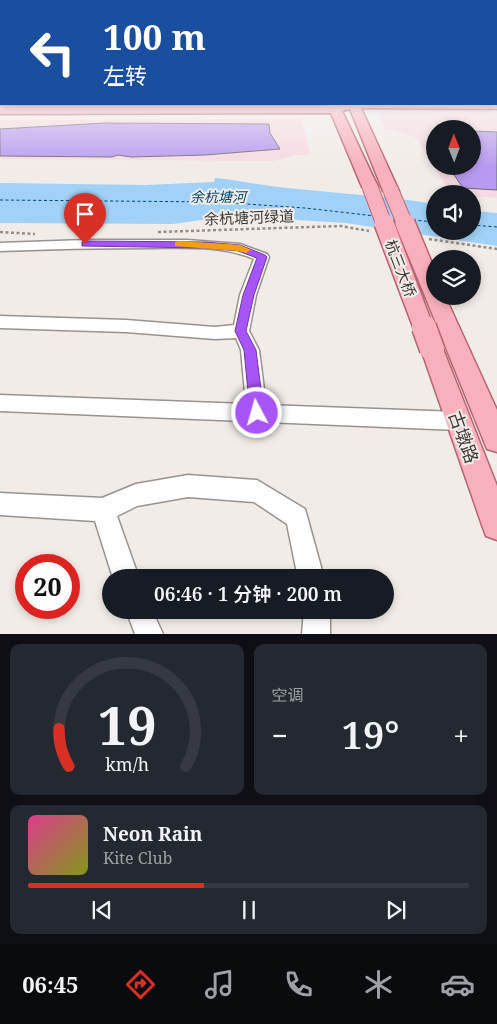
<!DOCTYPE html>
<html lang="zh">
<head>
<meta charset="utf-8">
<style>
	body { margin:0; font-family:"Noto Serif","Noto Sans SC",serif; background:#242831; color:#f1f3f6; height:100vh; display:flex; flex-direction:column; font-size:19px; white-space:nowrap }
	* { box-sizing:border-box; margin:0 }
	p { font-size:16px; color:#9ea1a6 }
	.icon { flex:none; width:28px; height:28px; fill:none; stroke:currentColor; stroke-width:2; stroke-linecap:round; stroke-linejoin:round }
	.map { position:relative; height:634px; overflow:hidden }
	.side { display:flex; flex-direction:column; gap:10px; padding:10px; background:#0d0f14; flex:1 }
	.side>* { flex:none }
	.hud { position:absolute; left:0px; top:0px; width:498px; height:105px; box-shadow:0 2px 8px #0003; background:#1a4fa0; color:#fff; overflow:hidden }
	.needle { width:32px; rotate:359deg }
	.controls { position:absolute; left:426px; top:120px; display:grid; gap:10px }
	.controls a { display:grid; place-items:center; width:55px; height:55px; border-radius:50%; background:#171b24; box-shadow:0 2px 8px #0003; font-size:25px }
	.speed { position:absolute; left:15px; top:554px; display:flex; gap:10px; font-size:25px; font-weight:700; text-align:center }
	.speed>* { display:grid; place-content:center; width:65px; height:65px; border-radius:50%; background:#171b24; box-shadow:0 2px 8px #0003; line-height:1 }
	.speed .limit { border:8px solid #d22; background:#fff; color:#111 }
	.pin { position:absolute; display:grid; place-items:center; width:42px; height:42px; color:#fff; margin:-51px -21px; border-radius:50% 50% 50% 0; rotate:-45deg; box-shadow:0 0 5px #0007 }
	.pin .icon { rotate:45deg }
	.me { position:absolute; width:55px; margin:-28px; rotate:354deg; stroke-linejoin:round; filter:drop-shadow(0 0 4px #0008) }
	.turn { display:flex; align-items:center; gap:18px; height:105px; padding:0 20px; font-size:22px }
	.turn .icon { width:65px; height:65px; stroke-width:2.5 }
	.turn b { display:block; font-size:35px; line-height:42px }
	.big { font-size:38px; font-weight:600; line-height:1.1 }
	.side .card { flex:1; display:flex; flex-direction:column; justify-content:center; gap:8px; min-width:0; padding:0 18px; border-radius:10px; background:#242831 }
	.side .dial { align-items:center; gap:0 }
	.dial svg { height:130px; overflow:visible; fill:none; stroke:#363941; stroke-width:7; stroke-linecap:round; text-anchor:middle }
	.dial text { fill:#f1f3f6; stroke:none }
	.song { display:flex; align-items:center; gap:15px }
	.cover { width:60px; height:60px; border-radius:8px; background:linear-gradient(135deg,hsl(330 70% 55%),hsl(70 70% 35%)) }
	.played { height:5px; border-radius:2px; background:linear-gradient(90deg,#d93025 40%,#363941 40%) }
	.keys { display:flex; justify-content:space-around; direction:ltr }
	.heat { display:flex; justify-content:space-between; align-items:center; font-size:28px; direction:ltr }
	.side .tiles { flex:1; display:grid; gap:10px; grid-template-columns:1fr 1fr }
	.card:last-child { grid-column:span 2 }
	.trip { position:absolute; left:102px; top:569px; width:292px; height:50px; border-radius:25px; background:#171b24; box-shadow:0 2px 8px #0003; font-weight:600; line-height:50px; text-align:center }
	.menu { display:flex; height:80px; justify-content:space-around; align-items:center; background:#090b0e; color:#9ea1a6 }
	.menu .icon { width:35px; height:35px }
	.menu .selected { color:#d93025 }
	.menu b { font-size:22px; color:#f1f3f6 }
	.map>svg:first-child { display:block }
</style>
</head>
<body>
<div class="map">
<svg width="497" height="634" viewBox="0 0 497 634">
	<rect width="100%" height="100%" fill="#f1ece8"/>
	<path fill="#f5dbe1" fill-rule="evenodd" d="M385,110H452L497,112V198L473,196L472,194L455,193L445,185L417,138L394,130H386L377,112ZM435,129H472V166H435Z
		M302,119L310,154L293,156L273,161L0,159V120Z"/>
	<path fill="#a1d1f7" d="M215,178C239,180 262,186 287,188C336,193 386,196 435,204V231H472L473,211L497,213V246L346,223L229,216L173,224L0,223V183L146,185L214,182Z"/>
	<g fill="none" stroke-linecap="round" stroke-linejoin="round">
		<path stroke="#00476f" stroke-width="1" stroke-dasharray="3 2.5" stroke-linecap="butt" d="M0,200L217,202L305,208L375,216
			M413,220L435,222
			M472,225L497,227"/>
	</g>
	<path fill="#b89bf0" stroke="#6d6b70" d="M105,123L269,124L270,133L280,149L205,155L131,157L118,155L112,157L0,156V129Z
		M472,131L497,132V190L463,188L448,166H472Z"/>
	<g fill="none" stroke-linecap="round" stroke-linejoin="round">
		<path stroke="#cdc8c5" stroke-width="12" stroke-dasharray="12 5.5" stroke-linecap="butt" d="M251,105L300,104"/>
		<g stroke="#98938f" stroke-width="3">
			<path id="minor" d="M85,240H187L240,244L267,254L269,257L256,295L249,331L259,350L266,405L458,412L465,415L468,421L465,427L458,430L0,411V395L246,404L241,350L236,338L215,339L126,332L0,328V316L126,320L215,327L234,325L240,295L254,259C222,245 184,248 149,248C99,248 50,249 0,251V243Z
				M188,475L257,480L305,509L324,578H298L287,524L254,502L188,497L137,506L117,516L139,578H113L95,521L0,515V493L102,498L136,484Z
				M126,610H152L163,634H135Z
				M304,610H330V634H302Z"/>
		</g>
		<g stroke="#b46571" stroke-width="3">
			<path id="major" d="M496,103L497,109L361,108L399,191L396,194H386L383,191L350,109L342,111L378,187L375,190H365L362,187L331,113L0,114V106H328L327,104Z
				M435,289V296H445L497,410V452L487,449L425,296L428,291Z
				M432,340L440,343L443,349L497,486V540L486,536L482,525L421,349L424,343Z"/>
		</g>
		<path stroke="#918e8b" stroke-width="2.5" stroke-dasharray="3 2.5" stroke-linecap="butt" d="M0,232L35,234
			M158,232L341,226L369,231
			M429,239L497,249"/>
		<use href="#minor" fill="#fff" fill-rule="evenodd"/>
		<use href="#major" fill="#f8b0bc" fill-rule="evenodd"/>
		<g stroke="#b46571" stroke-width="17" stroke-linecap="butt">
			<path id="major-bridge-far2" d="M370,187L384,224
				M391,191L405,224"/>
		</g>
		<g stroke="#b46571" stroke-width="22" stroke-linecap="butt">
			<path id="major-bridge-far1" d="M384,223L424,329
				M405,223L435,295"/>
		</g>
		<g stroke="#b46571" stroke-width="27" stroke-linecap="butt">
			<path id="major-bridge" d="M424,327L432,349"/>
		</g>
		<use href="#major-bridge-far2" stroke="#f8b0bc" stroke-width="15"/>
		<use href="#major-bridge-far1" stroke="#f8b0bc" stroke-width="19"/>
		<use href="#major-bridge" stroke="#f8b0bc" stroke-width="24"/>
	</g>
	<linearGradient id="sky" x2="0" y2="1"><stop stop-color="#8bc0ee"/><stop offset="0.47" stop-color="#f9f6f5"/><stop offset="1" stop-color="#f9f6f5" stop-opacity="0"/></linearGradient>
	<rect width="497" height="168" fill="url(#sky)"/>
	<path fill="#a855f7" stroke="#6d37a1" d="M85,241L205,242L240,245L265,255L267,257L254,295L246,331L256,350L264,413L262,418L257,419L252,418L250,413L244,350L235,331L243,295L257,258L238,251L205,248L82,246V242Z"/>
	<path fill="#f59e0b" d="M179,241L240,245L251,250L246,253L238,251L175,246V242Z"/>
	<g text-anchor="middle" dominant-baseline="central" stroke-width="4" stroke-linejoin="round" paint-order="stroke">
		<g font-size="14" font-style="italic" fill="#00476f" stroke="#f1ece8">
			<text x="218" y="196">余杭塘河</text>
		</g>
		<g font-size="15" fill="#3c3a38" stroke="#f1ece8">
			<text transform="translate(249 217) rotate(-2)">余杭塘河绿道</text>
			<text transform="translate(401 268) rotate(69)">杭三大桥</text>
		</g>
		<g font-size="18" fill="#3c3a38" stroke="#f1ece8">
			<text transform="translate(464 437) rotate(70)">古墩路</text>
		</g>
	</g>
</svg>
<div class="controls">
<a><svg class="needle" viewBox="-14 -14 28 28"><path d="M0-13l5 13h-10z" fill="#e53935"/><path d="M0 13l5-13h-10z" fill="#9ea1a6"/></svg></a>
<a><svg class="icon" aria-label="sound" viewBox="0 0 24 24"><path d="M4 9h4l5-4v14l-5-4H4zM17 9q2 3 0 6"/></svg></a>
<a><svg class="icon" aria-label="layers" viewBox="0 0 24 24"><path d="M12 4l9 5-9 5-9-5zM3 14l9 5 9-5"/></svg></a>
</div>
<div class="speed"><div class="limit">20</div></div>
<div class="pin" style="left:85px;top:244px;background:#d93025"><svg class="icon" aria-label="arrive" viewBox="0 0 24 24"><path d="M6 21V4h12l-3 4 3 4H6"/></svg></div>
<svg class="me" style="left:257px;top:413px" viewBox="-20 -20 40 40"><circle r="17" fill="#a855f7" stroke="#fff" stroke-width="3"/><path d="M0-11L8 9 0 5-8 9z" fill="#fff"/></svg>
<div class="trip">06:46 · 1 分钟 · 200 m</div>
<div class="hud">
<div class="turn"><svg class="icon" aria-label="left" viewBox="0 0 24 24"><path d="M17 20v-9H6M10 6l-5 5 5 5"/></svg><div><b>100 m</b>左转</div></div>
</div>
</div>
<section class="side">
<div class="tiles">
<div class="card dial"><svg viewBox="0 0 100 80">
<path d="M14 69A42 42 0 1 1 86 69"/>
<path d="M14 69A42 42 0 0 1 8 46" stroke="#d93025"/>
<text x="50" y="56" font-size="32" font-weight="700">19</text>
<text x="50" y="72" font-size="11">km/h</text>
</svg></div>
<div class="card"><p>空调</p>
<div class="heat"><a>−</a><b class="big">19°</b><a>+</a></div>
</div>
<div class="card">
<div class="song"><i class="cover"></i><div><b>Neon Rain</b><p>Kite Club</p></div></div>
<div class="played"></div>
<div class="keys"><svg class="icon" aria-label="previous" viewBox="0 0 24 24"><path d="M18 5L8 12l10 7zM5 5v14"/></svg><svg class="icon" aria-label="pause" viewBox="0 0 24 24"><path d="M8 5v14M16 5v14"/></svg><svg class="icon" aria-label="next" viewBox="0 0 24 24"><path d="M6 5l10 7-10 7zM19 5v14"/></svg></div>
</div>
</div>
</section>
<nav class="menu">
<b>06:45</b>
<svg class="icon selected" aria-label="directions" viewBox="0 0 24 24"><path d="M12 3l9 9-9 9-9-9zM9 14v-3h6M13 9l2 2-2 2"/></svg>
<svg class="icon" aria-label="music" viewBox="0 0 24 24"><path d="M9 18V5l10-2v13"/><circle cx="6" cy="18" r="3"/><circle cx="16" cy="16" r="3"/></svg>
<svg class="icon" aria-label="phone" viewBox="0 0 24 24"><path d="M5 4h4l2 5-3 2q2 4 5 5l2-3 5 2v4C11 20 4 13 5 4z"/></svg>
<svg class="icon" aria-label="climate" viewBox="0 0 24 24"><path d="M12 3v18M4 7l16 10M4 17L20 7"/></svg>
<svg class="icon" aria-label="car" viewBox="0 0 24 24"><path d="M5 17H2v-5l4-1 3-4h7l3 4 3 1v5h-3M9 17h6M6 11h13"/><circle cx="7" cy="17" r="2"/><circle cx="17" cy="17" r="2"/></svg>
</nav>
</body>
</html>
